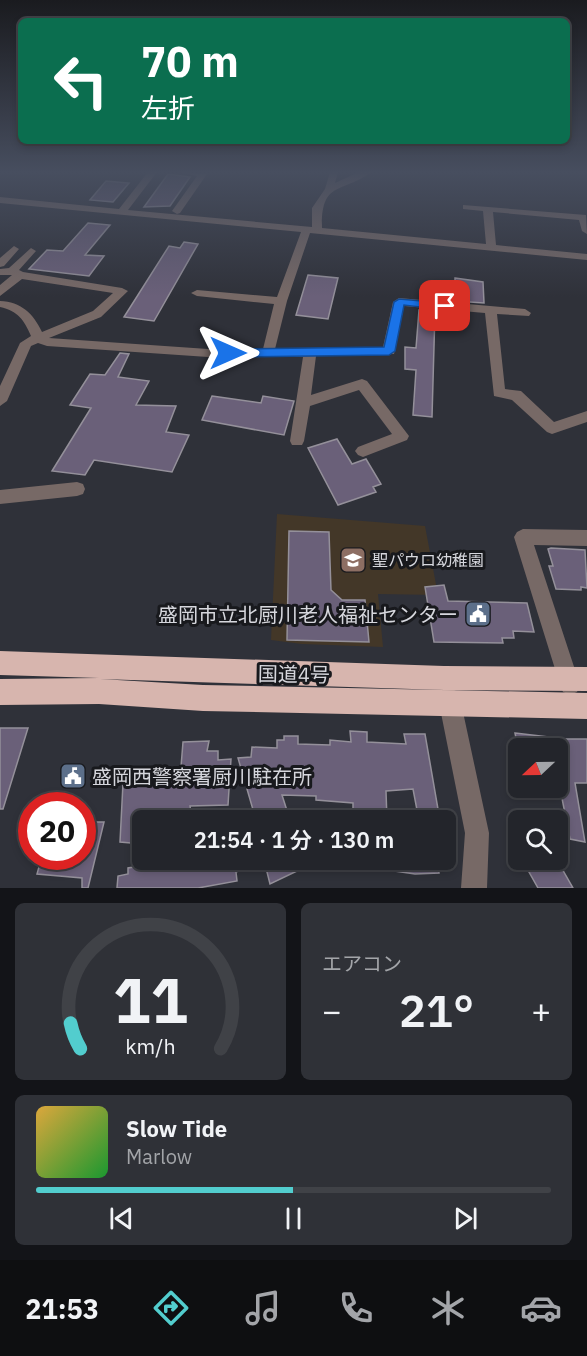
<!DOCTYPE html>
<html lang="ja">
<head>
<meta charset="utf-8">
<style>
	body { margin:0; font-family:"IBM Plex Sans","Noto Sans JP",sans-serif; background:#2f3137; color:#f1f3f6; height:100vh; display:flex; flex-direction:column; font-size:22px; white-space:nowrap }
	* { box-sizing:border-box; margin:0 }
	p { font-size:20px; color:#a3a5a9 }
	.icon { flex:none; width:33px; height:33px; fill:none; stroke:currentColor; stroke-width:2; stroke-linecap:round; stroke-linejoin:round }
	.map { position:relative; height:888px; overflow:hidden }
	.panel { display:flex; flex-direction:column; gap:15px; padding:15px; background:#131418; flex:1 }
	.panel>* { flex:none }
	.top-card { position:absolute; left:18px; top:18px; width:552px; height:126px; border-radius:9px; box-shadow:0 3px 9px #0003,0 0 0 2px #404247; background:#0b6e4f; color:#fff; overflow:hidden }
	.needle { width:39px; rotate:248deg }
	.tools { position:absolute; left:508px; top:738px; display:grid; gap:12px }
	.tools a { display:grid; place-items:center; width:60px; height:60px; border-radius:9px; background:#23252b; box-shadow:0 3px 9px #0003,0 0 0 2px #404247; font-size:30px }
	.speed { position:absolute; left:18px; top:792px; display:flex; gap:12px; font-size:30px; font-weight:700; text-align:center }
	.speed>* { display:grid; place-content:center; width:78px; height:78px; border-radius:50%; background:#23252b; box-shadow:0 3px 9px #0003,0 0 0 2px #404247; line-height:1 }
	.speed .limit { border:9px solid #d22; background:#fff; color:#111 }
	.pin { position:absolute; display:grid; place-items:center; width:51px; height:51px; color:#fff; margin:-26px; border-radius:12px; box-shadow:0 3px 9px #0006 }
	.me { position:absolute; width:66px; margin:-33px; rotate:90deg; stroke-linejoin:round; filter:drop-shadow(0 0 4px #0008) }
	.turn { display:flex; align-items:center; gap:21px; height:126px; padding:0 24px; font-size:27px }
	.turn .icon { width:78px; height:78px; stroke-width:2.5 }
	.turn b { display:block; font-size:42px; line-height:51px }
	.big { font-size:45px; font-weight:600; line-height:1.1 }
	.panel .tile { flex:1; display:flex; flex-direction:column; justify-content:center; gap:9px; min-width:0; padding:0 21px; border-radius:9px; background:#2f3137 }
	.panel .dial { align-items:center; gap:0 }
	.dial svg { height:156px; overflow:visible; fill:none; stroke:#404247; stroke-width:7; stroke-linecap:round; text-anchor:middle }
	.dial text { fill:#f1f3f6; stroke:none }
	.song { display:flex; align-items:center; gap:18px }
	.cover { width:72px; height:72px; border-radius:9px; background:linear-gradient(135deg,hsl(40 70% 55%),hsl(130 70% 35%)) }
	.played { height:6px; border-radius:3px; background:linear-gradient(90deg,#52cdce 50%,#404247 50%) }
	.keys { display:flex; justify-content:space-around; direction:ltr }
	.heat { display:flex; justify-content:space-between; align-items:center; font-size:33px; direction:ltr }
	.panel .tiles { flex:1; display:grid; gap:15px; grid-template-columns:1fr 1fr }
	.tile:last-child { grid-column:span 2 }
	.trip { position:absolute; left:132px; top:810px; width:324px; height:60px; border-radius:9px; background:#23252b; box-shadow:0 3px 9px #0003,0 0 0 2px #404247; font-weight:600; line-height:60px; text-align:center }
	.tab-bar { display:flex; height:96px; justify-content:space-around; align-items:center; background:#0e0f11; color:#a3a5a9 }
	.tab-bar .icon { width:42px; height:42px }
	.tab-bar .selected { color:#52cdce }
	.tab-bar b { font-size:27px; color:#f1f3f6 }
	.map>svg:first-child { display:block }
</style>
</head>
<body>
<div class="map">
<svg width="587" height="888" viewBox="0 0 587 888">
	<rect width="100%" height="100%" fill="#2f3139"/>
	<path fill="#433728" d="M277,514L425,526L438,595L378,594L383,647L302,644L271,640Z"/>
	<path fill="#6a6079" stroke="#94909a" stroke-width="1.5" d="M168,174L190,177L170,206L144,207Z
		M106,181L129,183L113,202L90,200Z
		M88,223L110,225L85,255L104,256L89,276L29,269L47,250L63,251Z
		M184,242L198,244L154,321L124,317L169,246L180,248Z
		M308,275L338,278L328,319L296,315Z
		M455,278L483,282L484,303L455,301Z
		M419,310L435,311L432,417L413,415L416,370L405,369V347L416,348Z
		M120,353L129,354L118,377L149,381L136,405L176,406L166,432L189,435L172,472L94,460L85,475L52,471L91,408L70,405L90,374L105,375Z
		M212,396L261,403L263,396L294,401L284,435L202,420Z
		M337,439L352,464L366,459L381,484L373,487L376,492L338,505L308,448Z
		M289,531L329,532L331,590L342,600H365L369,642L287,640Z
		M551,548L585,550L587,588L581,587V590L556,589L549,566H553L548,549Z
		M444,585L448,601L527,603L534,632L513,631L514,638H502L503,643L434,642L425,587Z
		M0,728H28L3,809H0Z
		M350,731L367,732V742L406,744L404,734H425L438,809L417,810L413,789L386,791L387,820H353V803L316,800V796L282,795L290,820H256L238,758L251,757L252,747L277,748V740H284V736H298V744L330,745V740L351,742Z
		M515,733L566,739H587V783H575L585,842L570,839L560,788H558V748H518Z
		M209,741L207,751H218V760L231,759L228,805L190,806L192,820H142V844L120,842L123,783L126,767H181L183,742Z
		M82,822H104L88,888H82V878L37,874L42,856H82Z
		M179,860H320L270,884L264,860L236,872L237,881L198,888H117L118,876L128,874V868Z
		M388,860H437L439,873L415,874L388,870Z
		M550,860H557L573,888H538L529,872Z"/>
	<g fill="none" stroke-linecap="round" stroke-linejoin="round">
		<path fill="#776966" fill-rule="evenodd" d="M148,172H157L128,210L312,227V208L325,189L330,172H338L335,183L359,172H371C342,194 321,180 322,228L486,244L483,211L463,209V205L586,215L587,234L582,231L579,220L493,212L496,245L587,254V260L310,233L287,301L275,349L383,347L393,302L399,298L525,309L531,313L529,316L497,314L505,389L521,391L554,422L587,411V422L552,434L547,432L512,400L494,396L485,313L404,306L394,354L316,356L311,395L362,379L367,381L409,436L407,440L363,457L358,455L355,451L358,447L392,434L359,390L310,406L304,441L302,445H292L290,441L303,357H208L47,346L38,343L31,346L7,401L0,406V386L20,343L31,336C24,320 18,311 0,307V301C21,302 33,313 42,332L93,311L113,293L22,279L0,296V285L12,275H0V269L9,268L31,248L36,251L19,270L23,272L122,288L128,291L101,317L49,338L208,349H263L274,304L197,296L191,293L197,290L277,297L301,232L0,203V197L119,209Z
			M179,172L207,174L180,213L177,214L172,211L197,176Z
			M14,246L19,249L4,266L0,267V258Z
			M77,482L83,484L85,489L83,494L77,496L0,504V490Z
			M523,529L587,530V546L534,545L580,685L577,692L570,695L563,692L560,685L514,537L517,532Z
			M449,687L456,691L460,698L489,833L487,888H461L465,833L438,698L442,691Z"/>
		<path fill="#d7b5ae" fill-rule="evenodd" d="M0,651L444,666L587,667V691L444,690L100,679L203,685L587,693V719L203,711L99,704L0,705V679L99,678L0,675Z"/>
	</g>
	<linearGradient id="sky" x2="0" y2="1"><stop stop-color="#1a1b1f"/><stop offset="0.58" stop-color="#474e5f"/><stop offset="1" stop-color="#474e5f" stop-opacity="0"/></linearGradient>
	<rect width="587" height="297" fill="url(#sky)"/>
	<path fill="#1a73e8" stroke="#114b97" stroke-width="1.5" d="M399,299L445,303L450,306L445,310L404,305L395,351L389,355L228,357L222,353L228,349L384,347L394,302Z"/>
	<defs>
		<g id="school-square" transform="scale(1.35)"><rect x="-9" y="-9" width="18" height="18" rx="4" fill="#8d6e63" stroke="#18191d"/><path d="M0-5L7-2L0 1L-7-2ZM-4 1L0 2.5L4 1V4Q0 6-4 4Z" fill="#fff"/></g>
		<g id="civic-square" transform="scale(1.35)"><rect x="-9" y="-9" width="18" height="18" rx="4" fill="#5c6f8a" stroke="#18191d"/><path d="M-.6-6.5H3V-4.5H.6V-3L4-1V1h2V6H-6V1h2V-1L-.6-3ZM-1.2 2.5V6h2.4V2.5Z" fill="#fff"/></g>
	</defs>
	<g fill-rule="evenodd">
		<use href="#school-square" x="353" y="560"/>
		<use href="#civic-square" x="478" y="614"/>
		<use href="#civic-square" x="73" y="776"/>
	</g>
	<g text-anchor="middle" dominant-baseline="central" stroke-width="6" stroke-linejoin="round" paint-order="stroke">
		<g font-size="16" fill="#d6d7dd" stroke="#18191d" text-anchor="start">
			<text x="372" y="560">聖パウロ幼稚園</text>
		</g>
		<g font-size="20" fill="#d6d7dd" stroke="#18191d" text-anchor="end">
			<text x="458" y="614">盛岡市立北厨川老人福祉センター</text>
			<text x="92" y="776" text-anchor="start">盛岡西警察署厨川駐在所</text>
		</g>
		<g font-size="20" fill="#d6d7dd" stroke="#18191d">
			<text transform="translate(294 674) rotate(1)">国道4号</text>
		</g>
	</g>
</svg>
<div class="tools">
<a><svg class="needle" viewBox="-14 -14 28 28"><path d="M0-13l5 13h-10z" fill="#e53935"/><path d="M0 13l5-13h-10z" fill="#a3a5a9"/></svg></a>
<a><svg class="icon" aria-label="search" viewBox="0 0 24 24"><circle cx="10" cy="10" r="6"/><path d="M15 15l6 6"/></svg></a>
</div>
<div class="speed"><div class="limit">20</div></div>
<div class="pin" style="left:445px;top:306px;background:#d93025"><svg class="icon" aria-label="arrive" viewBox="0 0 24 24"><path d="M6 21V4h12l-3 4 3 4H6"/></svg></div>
<svg class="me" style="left:228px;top:353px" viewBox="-20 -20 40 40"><path d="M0-17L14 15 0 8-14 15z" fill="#1a73e8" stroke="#fff" stroke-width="4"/></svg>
<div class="trip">21:54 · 1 分 · 130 m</div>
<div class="top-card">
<div class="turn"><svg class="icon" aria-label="left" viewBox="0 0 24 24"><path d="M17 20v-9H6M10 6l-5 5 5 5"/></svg><div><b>70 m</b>左折</div></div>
</div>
</div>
<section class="panel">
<div class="tiles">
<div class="tile dial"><svg viewBox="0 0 100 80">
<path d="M14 69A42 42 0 1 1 86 69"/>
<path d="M14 69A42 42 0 0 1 9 56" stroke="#52cdce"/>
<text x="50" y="56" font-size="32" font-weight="700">11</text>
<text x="50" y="72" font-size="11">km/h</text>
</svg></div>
<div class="tile"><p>エアコン</p>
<div class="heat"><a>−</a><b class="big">21°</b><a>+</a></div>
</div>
<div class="tile">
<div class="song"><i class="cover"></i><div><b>Slow Tide</b><p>Marlow</p></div></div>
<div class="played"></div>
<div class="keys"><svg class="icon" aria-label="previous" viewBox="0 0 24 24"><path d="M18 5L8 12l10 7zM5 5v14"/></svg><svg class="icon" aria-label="pause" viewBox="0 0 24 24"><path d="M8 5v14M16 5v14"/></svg><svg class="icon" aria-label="next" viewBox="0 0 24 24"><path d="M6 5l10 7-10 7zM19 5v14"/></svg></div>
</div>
</div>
</section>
<nav class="tab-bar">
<b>21:53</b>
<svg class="icon selected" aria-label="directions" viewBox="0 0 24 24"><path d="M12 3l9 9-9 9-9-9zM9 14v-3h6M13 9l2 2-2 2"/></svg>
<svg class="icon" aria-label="music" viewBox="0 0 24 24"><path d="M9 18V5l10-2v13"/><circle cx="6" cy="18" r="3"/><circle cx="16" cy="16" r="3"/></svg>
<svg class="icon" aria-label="phone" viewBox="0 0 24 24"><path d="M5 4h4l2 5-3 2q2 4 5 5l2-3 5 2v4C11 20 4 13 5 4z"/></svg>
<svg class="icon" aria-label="climate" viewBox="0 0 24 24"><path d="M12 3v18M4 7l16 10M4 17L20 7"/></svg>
<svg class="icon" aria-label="car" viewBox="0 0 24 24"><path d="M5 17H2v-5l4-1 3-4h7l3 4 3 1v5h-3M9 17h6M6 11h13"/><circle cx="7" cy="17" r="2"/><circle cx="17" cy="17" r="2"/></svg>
</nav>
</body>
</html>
